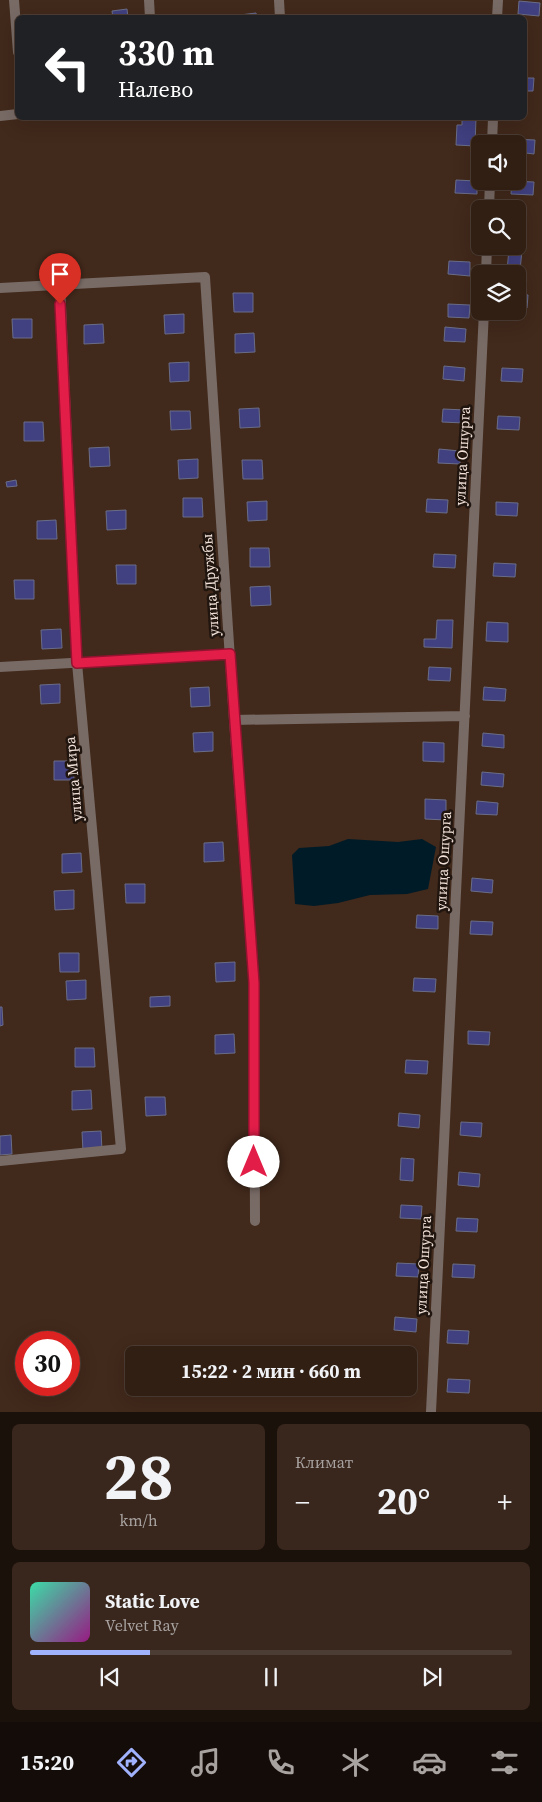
<!DOCTYPE html>
<html lang="ru">
<head>
<meta charset="utf-8">
<style>
	body { margin:0; font-family:"Source Serif 4",serif; background:#39271d; color:#f1f3f6; height:100vh; display:flex; flex-direction:column; font-size:19px; white-space:nowrap }
	* { box-sizing:border-box; margin:0 }
	p { font-size:16px; color:#a8a2a0 }
	.icon { flex:none; width:28px; height:28px; fill:none; stroke:currentColor; stroke-width:2; stroke-linecap:round; stroke-linejoin:round }
	.map { position:relative; height:1412px; overflow:hidden }
	.details { display:flex; flex-direction:column; gap:12px; padding:12px; background:#1b110b; flex:1 }
	.details>* { flex:none }
	.guide { position:absolute; left:15px; top:15px; width:512px; height:105px; border-radius:8px; box-shadow:0 5px 20px #0002,0 0 0 1px #4c3d34; background:#202124; color:#fff; overflow:hidden }
	.buttons { position:absolute; left:471px; top:135px; display:grid; gap:10px }
	.buttons a { display:grid; place-items:center; width:55px; height:55px; border-radius:8px; background:#311f14; box-shadow:0 5px 20px #0002,0 0 0 1px #4c3d34; font-size:25px }
	.speed { position:absolute; left:15px; top:1331px; display:flex; gap:10px; font-size:25px; font-weight:700; text-align:center }
	.speed>* { display:grid; place-content:center; width:65px; height:65px; border-radius:50%; background:#311f14; box-shadow:0 5px 20px #0002,0 0 0 1px #4c3d34; line-height:1 }
	.speed .limit { border:8px solid #d22; background:#fff; color:#111 }
	.pin { position:absolute; display:grid; place-items:center; width:42px; height:42px; color:#fff; margin:-51px -21px; border-radius:50% 50% 50% 0; rotate:-45deg; box-shadow:0 0 5px #0007 }
	.pin .icon { rotate:45deg }
	.me { position:absolute; width:55px; margin:-28px; rotate:0deg; stroke-linejoin:round; filter:drop-shadow(0 0 4px #0008) }
	.turn { display:flex; align-items:center; gap:18px; height:105px; padding:0 20px; font-size:22px }
	.turn .icon { width:65px; height:65px; stroke-width:2.5 }
	.turn b { display:block; font-size:35px; line-height:42px }
	.big { font-size:38px; font-weight:700; line-height:1.1 }
	.details .card { flex:1; display:flex; flex-direction:column; justify-content:center; gap:8px; min-width:0; padding:0 18px; border-radius:8px; background:#39271d }
	.details .dial { align-items:center; gap:0 }
	.dial b { font-size:65px; line-height:1 }
	.song { display:flex; align-items:center; gap:15px }
	.cover { width:60px; height:60px; border-radius:8px; background:linear-gradient(135deg,hsl(160 70% 55%),hsl(310 70% 35%)) }
	.played { height:5px; border-radius:2px; background:linear-gradient(90deg,#a1b2fd 25%,#4c3d34 25%) }
	.keys { display:flex; justify-content:space-around; direction:ltr }
	.heat { display:flex; justify-content:space-between; align-items:center; font-size:28px; direction:ltr }
	.details .tiles { flex:1; display:grid; gap:12px; grid-template-columns:1fr 1fr }
	.card:last-child { grid-column:span 2 }
	.trip { position:absolute; left:125px; top:1346px; width:292px; height:50px; border-radius:8px; background:#311f14; box-shadow:0 5px 20px #0002,0 0 0 1px #4c3d34; font-weight:700; line-height:50px; text-align:center }
	.menu { display:flex; height:80px; justify-content:space-around; align-items:center; background:#140c08; color:#a8a2a0 }
	.menu .icon { width:35px; height:35px }
	.menu .on { color:#a1b2fd }
	.menu b { font-size:22px; color:#f1f3f6 }
	.map>svg:first-child { display:block }
</style>
</head>
<body>
<div class="map">
<svg width="542" height="1412" viewBox="0 0 542 1412">
	<rect width="100%" height="100%" fill="#41291b"/>
	<path fill="#001b28" d="M348,839L398,842L422,839L436,847L428,889L407,894L370,895L338,903L314,906L295,904L292,855L299,848L329,846Z"/>
	<path fill="#414081" stroke="#6a6d88" d="M519,1L540,3L539,16L518,14Z
		M127,9L128,18H113L112,11Z
		M256,13L257,18H240V15Z
		M525,78H534L533,91H525Z
		M462,118H476L475,146L456,145L457,125H462Z
		M513,139L535,140L534,154L518,152V144H513Z
		M456,180L477,181V194L455,193Z
		M512,181L534,182L533,195L511,194Z
		M509,249L522,250L520,271H507Z
		M449,261L470,262V276L448,274Z
		M233,293H253V312H234Z
		M518,294L528,295L527,308L518,307Z
		M448,304L470,305L469,318L448,317Z
		M184,314V333L165,334L164,315Z
		M12,319H32V338H13Z
		M103,324L104,343L84,344V325Z
		M445,327L466,329L465,342L444,341Z
		M254,333L255,352L235,353V334Z
		M189,362V381L170,382L169,363Z
		M444,366L465,368L464,381L443,379Z
		M502,368L523,369L522,382L501,381Z
		M259,408L260,427L240,428L239,409Z
		M443,409L465,410L464,423L442,422Z
		M170,411H190L191,429L171,430Z
		M498,416L520,417L519,430L497,429Z
		M24,422H43L44,441H24Z
		M109,447L110,466L90,467L89,448Z
		M439,449L460,451V464L438,463Z
		M198,459V478L179,479L178,460Z
		M242,460H262L263,479H243Z
		M16,480L17,486L7,487L6,482Z
		M183,498H202L203,517H183Z
		M427,499L448,500L447,513L426,512Z
		M267,501V520L248,521L247,502Z
		M496,502L518,503L517,516L496,515Z
		M126,510V529L107,530L106,511Z
		M56,520L57,539H37V521Z
		M250,548H269L270,567H250Z
		M434,554L456,555L455,568L433,567Z
		M494,563L516,564L515,577L493,576Z
		M116,565H136V584H117Z
		M14,580H34V599H15Z
		M270,586L271,605L251,606L250,587Z
		M437,620H453L452,648L424,647V639H436Z
		M487,622L508,623V642L486,641Z
		M61,629L62,648L42,649L41,630Z
		M429,667L451,668L450,681L428,680Z
		M60,684V703L41,704L40,685Z
		M209,687L210,706L191,707L190,688Z
		M484,687L506,689L505,701L483,700Z
		M213,732V751L194,752L193,733Z
		M483,733L504,735V748L482,746Z
		M423,742L444,743V762L423,761Z
		M54,761H73L74,780H54Z
		M482,772L504,774L503,787L481,785Z
		M425,799L446,800V820L425,819Z
		M477,801L498,803L497,815L476,814Z
		M223,842L224,861L204,862V843Z
		M81,853L82,872L62,873V854Z
		M472,878L493,880L492,893L471,891Z
		M125,884H145V903H126Z
		M74,890V909L55,910L54,891Z
		M417,915L438,916V929L416,928Z
		M471,921L493,922L492,935L470,934Z
		M59,953H79V972H60Z
		M235,962V981L216,982L215,963Z
		M414,978L436,979L435,992L413,991Z
		M86,980V999L67,1000L66,981Z
		M170,996V1006L150,1007V997Z
		M0,1007H2L3,1025L0,1026Z
		M468,1031L490,1032L489,1045L468,1044Z
		M234,1034L235,1053L215,1054V1035Z
		M75,1048H94L95,1067H75Z
		M406,1060L428,1061L427,1074L405,1073Z
		M91,1090L92,1109L72,1110V1091Z
		M145,1097H165L166,1115L146,1116Z
		M399,1113L420,1115L419,1128L398,1126Z
		M461,1122L482,1123L481,1137L460,1135Z
		M101,1131L102,1150L83,1151L82,1132Z
		M11,1135L12,1154L0,1155V1136Z
		M401,1158L414,1159L413,1181L400,1180Z
		M459,1172L480,1174L479,1187L458,1185Z
		M401,1205L422,1206L421,1219L400,1218Z
		M457,1218L478,1219L477,1232L456,1231Z
		M397,1263L419,1264L418,1277L396,1276Z
		M453,1264L475,1265L474,1278L452,1277Z
		M395,1317L417,1319L416,1332L394,1330Z
		M448,1330L469,1331L468,1344L447,1343Z
		M448,1379L470,1380L469,1393L447,1392Z"/>
	<g fill="none" stroke-linecap="round" stroke-linejoin="round">
		<path stroke="#786a65" stroke-width="10" d="M14,0L18,52
			M149,0L150,18
			M279,0L280,18
			M497,18L498,0
			M0,116L18,114
			M492,144L493,118
			M489,209L490,181
			M486,274L487,246
			M0,288L205,277L234,720L254,983L255,1221
			M0,667L230,654
			M234,720L465,716
			M0,1161L121,1149L77,663L60,284
			M431,1412L484,311"/>
	</g>
	<g fill="none" stroke-linecap="round" stroke-linejoin="round">
		<g stroke="#92132f" stroke-width="12">
			<path id="route" d="M60,304L77,663L230,654L254,983V1162"/>
		</g>
		<use href="#route" stroke="#e11d48" stroke-width="9"/>
	</g>
	<g text-anchor="middle" dominant-baseline="central" stroke-width="5" stroke-linejoin="round" paint-order="stroke">
		<g font-size="15" fill="#f1e1d8" stroke="#20150f">
			<text transform="translate(462 456) rotate(-87)">улица Ошурга</text>
			<text transform="translate(210 585) rotate(-94)">улица Дружбы</text>
			<text transform="translate(73 779) rotate(-95)">улица Мира</text>
			<text transform="translate(443 861) rotate(-87)">улица Ошурга</text>
			<text transform="translate(423 1265) rotate(-87)">улица Ошурга</text>
		</g>
	</g>
</svg>
<div class="buttons">
<a><svg class="icon" aria-label="sound" viewBox="0 0 24 24"><path d="M4 9h4l5-4v14l-5-4H4zM17 9q2 3 0 6"/></svg></a>
<a><svg class="icon" aria-label="search" viewBox="0 0 24 24"><circle cx="10" cy="10" r="6"/><path d="M15 15l6 6"/></svg></a>
<a><svg class="icon" aria-label="layers" viewBox="0 0 24 24"><path d="M12 4l9 5-9 5-9-5zM3 14l9 5 9-5"/></svg></a>
</div>
<div class="speed"><div class="limit">30</div></div>
<div class="pin" style="left:60px;top:304px;background:#d93025"><svg class="icon" aria-label="arrive" viewBox="0 0 24 24"><path d="M6 21V4h12l-3 4 3 4H6"/></svg></div>
<svg class="me" style="left:254px;top:1162px" viewBox="-20 -20 40 40"><circle r="19" fill="#fff"/><path d="M0-13L10 11 0 6-10 11z" fill="#e11d48"/></svg>
<div class="trip">15:22 · 2 мин · 660 m</div>
<div class="guide">
<div class="turn"><svg class="icon" aria-label="left" viewBox="0 0 24 24"><path d="M17 20v-9H6M10 6l-5 5 5 5"/></svg><div><b>330 m</b>Налево</div></div>
</div>
</div>
<section class="details">
<div class="tiles">
<div class="card dial"><b>28</b><p>km/h</p></div>
<div class="card"><p>Климат</p>
<div class="heat"><a>−</a><b class="big">20°</b><a>+</a></div>
</div>
<div class="card">
<div class="song"><i class="cover"></i><div><b>Static Love</b><p>Velvet Ray</p></div></div>
<div class="played"></div>
<div class="keys"><svg class="icon" aria-label="previous" viewBox="0 0 24 24"><path d="M18 5L8 12l10 7zM5 5v14"/></svg><svg class="icon" aria-label="pause" viewBox="0 0 24 24"><path d="M8 5v14M16 5v14"/></svg><svg class="icon" aria-label="next" viewBox="0 0 24 24"><path d="M6 5l10 7-10 7zM19 5v14"/></svg></div>
</div>
</div>
</section>
<nav class="menu">
<b>15:20</b>
<svg class="icon on" aria-label="directions" viewBox="0 0 24 24"><path d="M12 3l9 9-9 9-9-9zM9 14v-3h6M13 9l2 2-2 2"/></svg>
<svg class="icon" aria-label="music" viewBox="0 0 24 24"><path d="M9 18V5l10-2v13"/><circle cx="6" cy="18" r="3"/><circle cx="16" cy="16" r="3"/></svg>
<svg class="icon" aria-label="phone" viewBox="0 0 24 24"><path d="M5 4h4l2 5-3 2q2 4 5 5l2-3 5 2v4C11 20 4 13 5 4z"/></svg>
<svg class="icon" aria-label="climate" viewBox="0 0 24 24"><path d="M12 3v18M4 7l16 10M4 17L20 7"/></svg>
<svg class="icon" aria-label="car" viewBox="0 0 24 24"><path d="M5 17H2v-5l4-1 3-4h7l3 4 3 1v5h-3M9 17h6M6 11h13"/><circle cx="7" cy="17" r="2"/><circle cx="17" cy="17" r="2"/></svg>
<svg class="icon" aria-label="filters" viewBox="0 0 24 24"><path d="M4 7h16M4 17h16"/><circle cx="9" cy="7" r="2"/><circle cx="15" cy="17" r="2"/></svg>
</nav>
</body>
</html>
